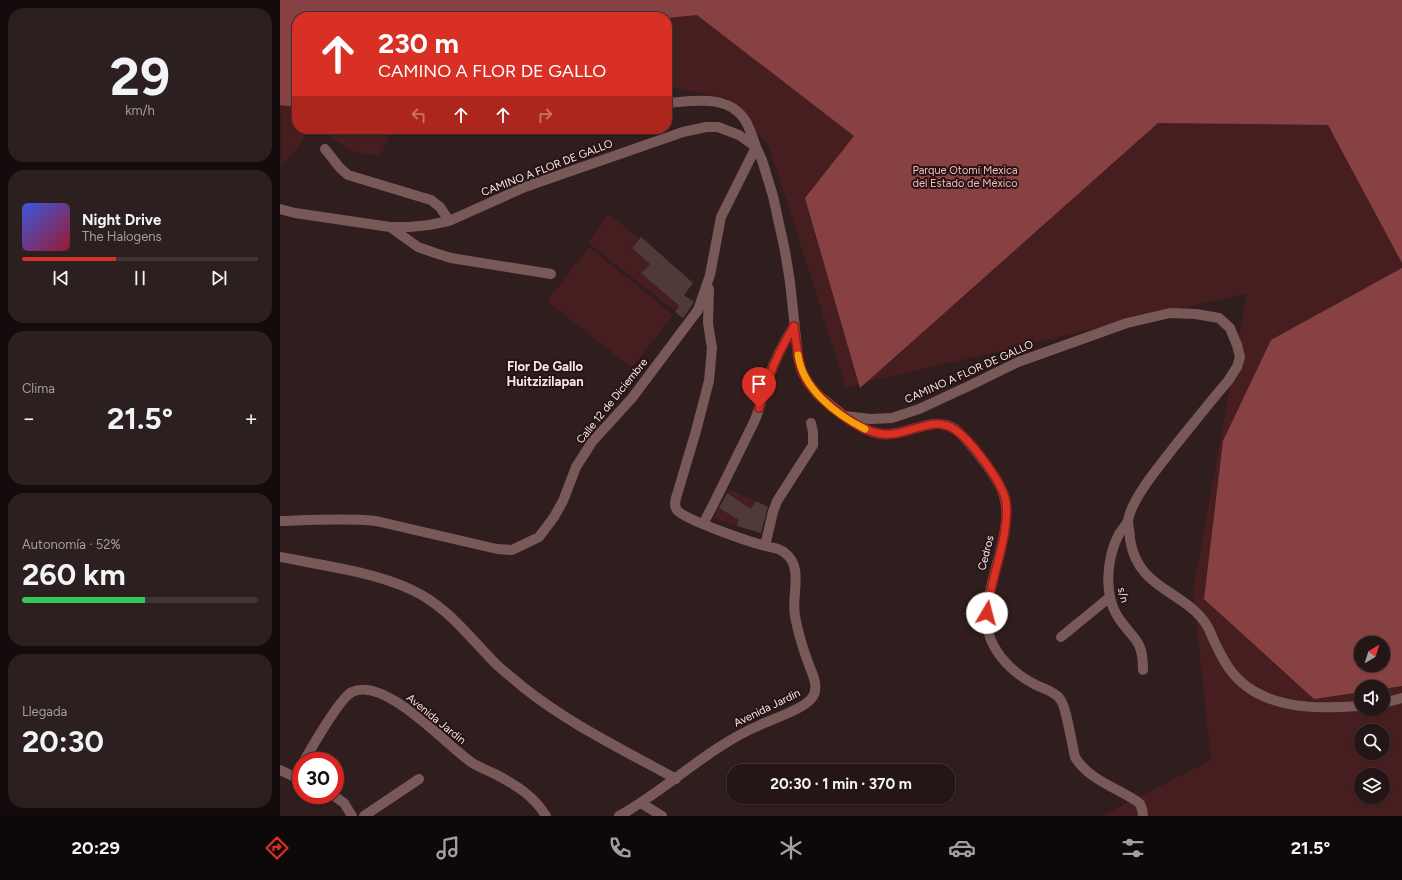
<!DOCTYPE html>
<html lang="es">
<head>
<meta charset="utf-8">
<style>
	body { margin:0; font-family:Figtree,sans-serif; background:#2c1f1f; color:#f1f3f6; height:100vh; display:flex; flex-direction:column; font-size:15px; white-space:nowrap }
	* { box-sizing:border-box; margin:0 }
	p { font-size:13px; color:#a39fa1 }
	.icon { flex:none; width:22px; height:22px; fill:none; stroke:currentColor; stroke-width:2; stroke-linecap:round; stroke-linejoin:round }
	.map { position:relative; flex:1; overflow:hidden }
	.side { display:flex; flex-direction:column; gap:8px; padding:8px; background:#140c0c; width:280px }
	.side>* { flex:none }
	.top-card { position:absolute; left:12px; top:12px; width:380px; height:122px; border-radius:16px; box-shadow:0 1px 3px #0004,0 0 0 1px #413535; background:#d93025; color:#fff; overflow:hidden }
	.needle { width:26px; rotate:38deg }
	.buttons { position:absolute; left:1074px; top:636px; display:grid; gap:8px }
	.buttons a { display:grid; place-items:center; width:36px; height:36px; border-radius:50%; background:#241616; box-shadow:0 1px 3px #0004,0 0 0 1px #413535; font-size:20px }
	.speed { position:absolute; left:12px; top:752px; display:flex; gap:8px; font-size:20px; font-weight:700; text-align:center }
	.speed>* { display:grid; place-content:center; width:52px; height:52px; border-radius:50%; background:#241616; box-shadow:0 1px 3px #0004,0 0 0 1px #413535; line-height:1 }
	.speed .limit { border:6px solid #d22; background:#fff; color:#111 }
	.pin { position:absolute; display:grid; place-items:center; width:34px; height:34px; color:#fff; margin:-41px -17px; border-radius:50% 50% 50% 0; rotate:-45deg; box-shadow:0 0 4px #0007 }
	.pin .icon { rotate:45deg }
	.me { position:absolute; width:44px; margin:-22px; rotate:8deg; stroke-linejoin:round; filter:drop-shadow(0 0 3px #0008) }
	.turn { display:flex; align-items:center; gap:14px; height:84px; padding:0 20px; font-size:18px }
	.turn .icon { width:52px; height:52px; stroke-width:2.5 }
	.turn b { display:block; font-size:28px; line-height:34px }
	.lanes { display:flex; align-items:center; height:38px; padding:0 20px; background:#0003; justify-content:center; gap:20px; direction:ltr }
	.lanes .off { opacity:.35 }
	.big { font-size:30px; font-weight:700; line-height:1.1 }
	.side .card { flex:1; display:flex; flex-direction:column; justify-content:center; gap:6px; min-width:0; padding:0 14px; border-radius:16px; background:#2c1f1f }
	.side .dial { align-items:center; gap:0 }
	.dial b { font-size:52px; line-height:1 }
	.song { display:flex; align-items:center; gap:12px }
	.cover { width:48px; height:48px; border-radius:6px; background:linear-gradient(135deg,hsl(230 70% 55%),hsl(350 70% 35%)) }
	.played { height:4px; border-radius:2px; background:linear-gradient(90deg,#d93025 40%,#413535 40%) }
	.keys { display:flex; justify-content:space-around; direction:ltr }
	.heat { display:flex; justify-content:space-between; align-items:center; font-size:22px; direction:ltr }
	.charge { height:6px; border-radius:3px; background:linear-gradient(90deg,#34c759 52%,#413535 0) }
	.trip { position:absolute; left:447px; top:764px; width:228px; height:40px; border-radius:16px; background:#241616; box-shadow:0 1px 3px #0004,0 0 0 1px #413535; font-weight:700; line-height:40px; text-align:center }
	.tab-bar { display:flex; height:64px; justify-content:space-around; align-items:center; background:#0e0909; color:#a39fa1 }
	.tab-bar .icon { width:28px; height:28px }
	.tab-bar .on { color:#d93025 }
	.tab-bar b { font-size:18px; color:#f1f3f6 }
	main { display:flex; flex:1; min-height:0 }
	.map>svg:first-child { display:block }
</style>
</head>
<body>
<main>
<section class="side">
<div class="card dial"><b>29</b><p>km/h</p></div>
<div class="card">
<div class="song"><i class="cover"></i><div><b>Night Drive</b><p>The Halogens</p></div></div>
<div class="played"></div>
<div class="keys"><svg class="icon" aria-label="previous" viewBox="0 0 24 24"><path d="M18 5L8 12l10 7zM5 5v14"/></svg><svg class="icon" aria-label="pause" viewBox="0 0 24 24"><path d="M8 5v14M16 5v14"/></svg><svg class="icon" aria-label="next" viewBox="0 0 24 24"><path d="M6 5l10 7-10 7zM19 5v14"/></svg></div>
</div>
<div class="card"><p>Clima</p>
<div class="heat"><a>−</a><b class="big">21.5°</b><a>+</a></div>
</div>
<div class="card"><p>Autonomía · 52%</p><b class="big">260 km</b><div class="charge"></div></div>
<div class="card"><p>Llegada</p><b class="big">20:30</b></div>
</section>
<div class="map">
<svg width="1122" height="816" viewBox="0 0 1122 816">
	<rect width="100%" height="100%" fill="#301d1d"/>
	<path fill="#471e1f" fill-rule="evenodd" d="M0,0H1122V816H822L931,760L913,591L967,293L566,387L489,146L446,98L391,87L387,74V17H17V129H35L26,134L13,154L1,164V199ZM1081,643H1103V665H1081ZM1081,687H1103V709H1081ZM1081,731H1103V753H1081ZM1081,775H1103V797H1081Z
		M41,129H107L109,137L100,156L68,150Z
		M329,214L359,238L351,248L366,261L376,251L380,253L361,273L398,306L395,311L308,243Z
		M309,247L393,315L352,368L267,301Z
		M449,490L476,501L471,510L486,523L460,514L457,526L433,518L439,508L455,518L463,504L447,493Z"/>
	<path fill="#874143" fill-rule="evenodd" d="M0,0H1122V263L1048,125L878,123L580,388L525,198L574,136L417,15L387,18L17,17L16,107L0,105Z
		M1122,268V686L1103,689V687H1081V692L1034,699L924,599L943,441L991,340ZM1081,643H1103V665H1081Z"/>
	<path fill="#4f3a39" d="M361,237L413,283L404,295L414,302L403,318L395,312L399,306L361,273L370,264L352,248Z
		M447,493L471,509L476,501L488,507L481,533L457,526L459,520L439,508Z"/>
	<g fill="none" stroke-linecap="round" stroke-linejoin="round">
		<path stroke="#795858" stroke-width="10" d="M45,149L60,168L68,175L151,200L160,207L169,221
			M0,209L15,213L110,227H129L149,225L169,221L245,187L403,132L426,127H438L459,135L476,147L482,160L493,196L505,251L510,282L518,357L522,372L529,384L537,394L564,416L591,419L612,418L639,409L691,385L738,362L847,323L890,313L916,314L939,318L950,328L957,345L960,357L957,367L948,381C929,403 912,425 894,447C881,464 851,499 848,521C848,526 850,533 850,539C857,589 903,590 926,624C930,630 932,637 935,643C946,666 955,681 977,693C1009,710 1046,708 1081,706
			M110,227L138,247L155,253L171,258L271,274
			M564,416C576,424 587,432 602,434C625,437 655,414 675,429C687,439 696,451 705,463C713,474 722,486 725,500C731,526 715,566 710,592C707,604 705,618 708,631C714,655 734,674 756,685C764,689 774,691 780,699C786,705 792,746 795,757C805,774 824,783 841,792C848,796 855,799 860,804C862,808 863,812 863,816
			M0,521C32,520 64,518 96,521L217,549L232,550L259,537L274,517L283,501L296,467L312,442L352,398L418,310L430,275L441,217L476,147C473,138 470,128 465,120C448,94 414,101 387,103
			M848,521C845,526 842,530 839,534C827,557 823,594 838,617C853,640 863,638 863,670
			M423,524L432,507L474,422C481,407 483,391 489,377C495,359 504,342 514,326
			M485,546L493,512L497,501L533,445V432L531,423
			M0,557C41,565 94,572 132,590C167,606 189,637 215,663C224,672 234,679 243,687C289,724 344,750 396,779
			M781,637L830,597
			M1103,703L1122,698
			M24,761C32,747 60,698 72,692C105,676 166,745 191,762C198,767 207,770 215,774C236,785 254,796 266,816
			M0,770L21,780
			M53,795L64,803L72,816
			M361,803L382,816
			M84,816L139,779
			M339,816C388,789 428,747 480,725C493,719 523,709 531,699C540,689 533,675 529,665C523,649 518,633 515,616C511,596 524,567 505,553C500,548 492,548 486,546C472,543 403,519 397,510C394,506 395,502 396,498L416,431L429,381L432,348L428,323L429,289"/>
	</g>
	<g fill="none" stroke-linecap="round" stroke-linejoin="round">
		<g stroke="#8d1f18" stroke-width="10">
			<path id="route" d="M479,408C488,377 497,354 514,326C516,341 517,357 522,371C531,395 577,432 603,434C623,436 641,423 660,424C665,425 670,426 674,429C691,440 723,483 726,502C730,537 710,578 707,613"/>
		</g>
		<use href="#route" stroke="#d93025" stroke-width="7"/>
		<path stroke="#f59e0b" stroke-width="7" d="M518,355C523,389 555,414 585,429"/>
	</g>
	<g text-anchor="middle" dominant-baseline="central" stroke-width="4" stroke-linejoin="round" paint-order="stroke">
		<g font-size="11" fill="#f6e8e8" stroke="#261414">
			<text transform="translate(267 168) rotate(-21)">CAMINO A FLOR DE GALLO</text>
			<text transform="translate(689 372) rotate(-24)">CAMINO A FLOR DE GALLO</text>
			<text transform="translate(332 401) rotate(-51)">Calle 12 de Diciembre</text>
			<text transform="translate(706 553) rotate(-76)">Cedros</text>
			<text transform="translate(843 595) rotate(76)">s/n</text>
			<text transform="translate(487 708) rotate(-26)">Avenida Jardin</text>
			<text transform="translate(156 719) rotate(39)">Avenida Jardin</text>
		</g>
		<g font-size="11" fill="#fab8b8" stroke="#261414">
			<text x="685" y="170">Parque Otomí Mexica<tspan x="685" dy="13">del Estado de México</tspan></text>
		</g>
		<g font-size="13" font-weight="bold" fill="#f6e8e8" stroke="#261414">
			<text x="265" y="366">Flor De Gallo<tspan x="265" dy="15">Huitzizilapan</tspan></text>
		</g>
	</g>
</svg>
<div class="buttons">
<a><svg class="needle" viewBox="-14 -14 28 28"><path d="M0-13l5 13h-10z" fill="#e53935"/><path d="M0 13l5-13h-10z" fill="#a39fa1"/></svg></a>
<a><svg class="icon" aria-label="sound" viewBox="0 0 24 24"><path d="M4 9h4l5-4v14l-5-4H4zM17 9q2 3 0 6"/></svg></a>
<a><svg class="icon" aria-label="search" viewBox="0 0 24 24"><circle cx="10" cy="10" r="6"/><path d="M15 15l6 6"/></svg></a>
<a><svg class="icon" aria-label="layers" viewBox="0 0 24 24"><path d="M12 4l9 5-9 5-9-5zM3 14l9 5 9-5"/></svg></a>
</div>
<div class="speed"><div class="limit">30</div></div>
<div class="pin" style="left:479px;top:408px;background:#d93025"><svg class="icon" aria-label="arrive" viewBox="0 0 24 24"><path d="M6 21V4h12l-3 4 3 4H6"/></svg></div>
<svg class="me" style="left:707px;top:613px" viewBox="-20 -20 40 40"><circle r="19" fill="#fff"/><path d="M0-13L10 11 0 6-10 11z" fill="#d93025"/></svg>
<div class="trip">20:30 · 1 min · 370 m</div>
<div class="top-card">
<div class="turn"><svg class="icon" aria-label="ahead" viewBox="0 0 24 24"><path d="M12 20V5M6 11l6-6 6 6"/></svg><div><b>230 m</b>CAMINO A FLOR DE GALLO</div></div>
<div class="lanes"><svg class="icon off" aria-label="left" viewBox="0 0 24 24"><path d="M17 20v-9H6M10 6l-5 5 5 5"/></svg><svg class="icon" aria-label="ahead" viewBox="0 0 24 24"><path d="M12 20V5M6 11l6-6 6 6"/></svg><svg class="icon" aria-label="ahead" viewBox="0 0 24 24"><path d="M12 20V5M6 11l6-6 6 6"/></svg><svg class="icon off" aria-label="right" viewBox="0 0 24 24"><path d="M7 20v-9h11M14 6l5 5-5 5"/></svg></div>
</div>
</div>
</main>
<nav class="tab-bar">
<b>20:29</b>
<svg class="icon on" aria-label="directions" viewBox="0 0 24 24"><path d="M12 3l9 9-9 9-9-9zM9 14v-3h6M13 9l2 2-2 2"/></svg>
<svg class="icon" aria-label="music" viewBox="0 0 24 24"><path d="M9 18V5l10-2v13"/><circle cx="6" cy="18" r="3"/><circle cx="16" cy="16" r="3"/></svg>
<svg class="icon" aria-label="phone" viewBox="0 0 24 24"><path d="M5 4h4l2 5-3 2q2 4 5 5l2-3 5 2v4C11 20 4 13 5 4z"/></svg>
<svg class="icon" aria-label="climate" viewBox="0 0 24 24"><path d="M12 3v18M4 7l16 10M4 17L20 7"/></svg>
<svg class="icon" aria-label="car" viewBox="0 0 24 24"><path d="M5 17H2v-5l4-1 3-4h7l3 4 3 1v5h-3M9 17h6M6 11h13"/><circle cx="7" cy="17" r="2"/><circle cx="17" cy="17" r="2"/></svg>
<svg class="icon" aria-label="filters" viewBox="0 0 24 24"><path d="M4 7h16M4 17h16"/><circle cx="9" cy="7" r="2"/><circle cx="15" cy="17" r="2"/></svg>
<b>21.5°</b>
</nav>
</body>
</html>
